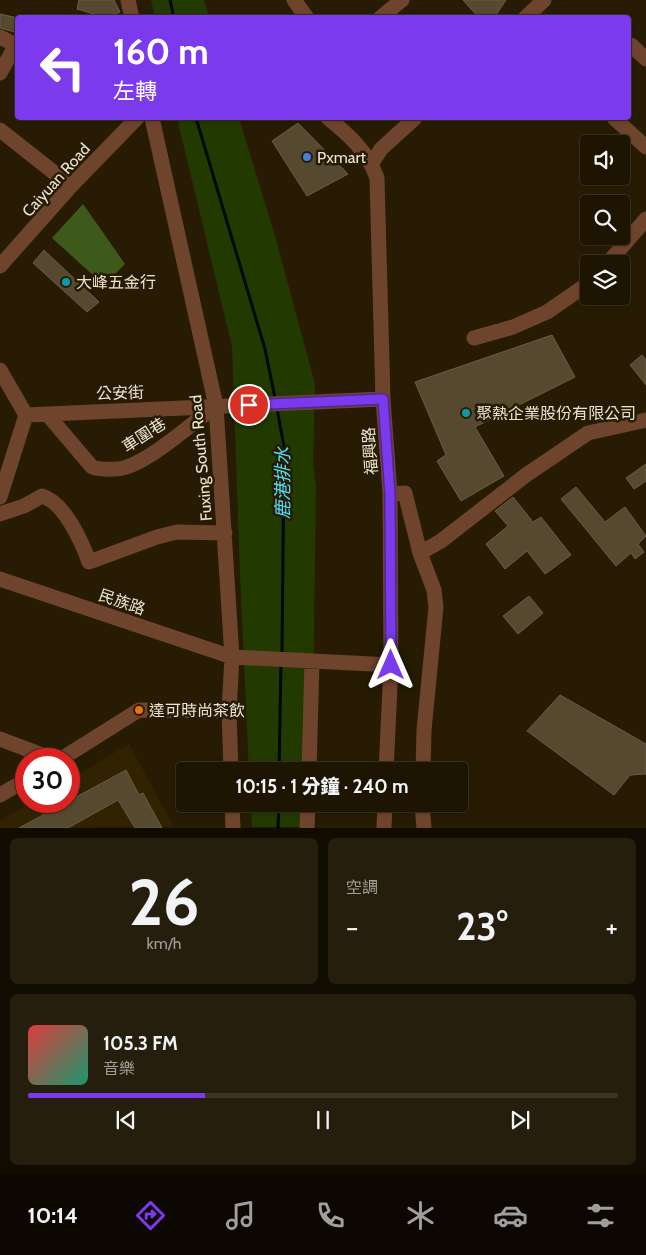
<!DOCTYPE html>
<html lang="zh-TW">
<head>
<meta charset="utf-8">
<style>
	body { margin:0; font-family:Cabin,"Noto Sans TC",sans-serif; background:#251e0c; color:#f1f3f6; height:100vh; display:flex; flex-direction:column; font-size:19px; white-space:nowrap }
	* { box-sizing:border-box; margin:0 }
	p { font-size:16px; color:#a09f99 }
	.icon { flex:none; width:28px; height:28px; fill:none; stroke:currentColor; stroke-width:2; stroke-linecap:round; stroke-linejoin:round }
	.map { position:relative; height:828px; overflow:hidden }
	.side { display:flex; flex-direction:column; gap:10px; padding:10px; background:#100c01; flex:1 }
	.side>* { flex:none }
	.guide { position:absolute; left:15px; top:15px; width:616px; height:105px; border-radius:5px; box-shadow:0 1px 4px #0004,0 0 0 1px #3b3424; background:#7c3aed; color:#fff; overflow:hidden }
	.tools { position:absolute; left:580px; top:135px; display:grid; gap:10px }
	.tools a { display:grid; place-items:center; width:50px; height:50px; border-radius:5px; background:#1d1502; box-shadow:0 1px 4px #0004,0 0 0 1px #3b3424; font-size:25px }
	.speed { position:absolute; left:15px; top:748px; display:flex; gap:10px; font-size:25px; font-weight:700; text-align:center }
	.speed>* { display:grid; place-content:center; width:65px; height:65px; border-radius:50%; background:#1d1502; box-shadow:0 1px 4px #0004,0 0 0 1px #3b3424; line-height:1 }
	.speed .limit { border:8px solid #d22; background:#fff; color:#111 }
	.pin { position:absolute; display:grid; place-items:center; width:42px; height:42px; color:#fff; margin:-21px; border:2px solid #fff; border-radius:50%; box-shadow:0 1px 5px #0007 }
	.me { position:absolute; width:55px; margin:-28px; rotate:0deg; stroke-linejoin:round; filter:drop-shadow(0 0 4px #0008) }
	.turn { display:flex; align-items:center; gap:18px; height:105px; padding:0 15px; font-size:22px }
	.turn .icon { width:65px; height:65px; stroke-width:2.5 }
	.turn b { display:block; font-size:35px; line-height:42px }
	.big { font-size:38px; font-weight:800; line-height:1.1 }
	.side .widget { flex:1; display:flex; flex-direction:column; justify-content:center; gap:8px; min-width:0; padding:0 18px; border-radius:8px; background:#251e0c }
	.side .dial { align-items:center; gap:0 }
	.dial b { font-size:65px; line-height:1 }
	.song { display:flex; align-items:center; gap:15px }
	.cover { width:60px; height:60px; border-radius:8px; background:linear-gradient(135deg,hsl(0 70% 55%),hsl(160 70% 35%)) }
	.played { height:5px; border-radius:2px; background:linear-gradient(90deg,#7c3aed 30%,#3b3424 30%) }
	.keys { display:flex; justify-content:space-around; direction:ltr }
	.heat { display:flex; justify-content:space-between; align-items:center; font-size:28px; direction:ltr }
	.side .tiles { flex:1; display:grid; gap:10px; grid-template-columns:1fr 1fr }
	.widget:last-child { grid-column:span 2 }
	.trip { position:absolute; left:176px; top:762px; width:292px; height:50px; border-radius:5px; background:#1d1502; box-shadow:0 1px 4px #0004,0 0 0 1px #3b3424; font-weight:800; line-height:50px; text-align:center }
	.tab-bar { display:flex; height:80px; justify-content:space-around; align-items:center; background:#0c0801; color:#a09f99 }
	.tab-bar .icon { width:35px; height:35px }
	.tab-bar .current { color:#7c3aed }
	.tab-bar b { font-size:22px; color:#f1f3f6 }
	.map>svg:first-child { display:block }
</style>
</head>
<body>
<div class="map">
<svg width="646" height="828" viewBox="0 0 646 828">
	<rect width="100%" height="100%" fill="#271c03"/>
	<path fill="#312301" d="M129,744L174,827L0,828V821L33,801H69V780Z"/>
	<path fill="#223a00" d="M151,0H204L209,17H155Z
		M177,118H239L275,236L315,384L313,464L316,487L312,771H249L240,574L232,346Z
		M251,804H312V827H252Z"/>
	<path fill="#3e5a1a" d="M83,204L125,264L104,285L52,238Z"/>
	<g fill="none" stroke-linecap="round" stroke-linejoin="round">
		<path stroke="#00070a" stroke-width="3" d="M170,0L174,18
			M196,118L265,349L275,398
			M277,409L284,446L282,655
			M279,771L281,664
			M278,828L279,804"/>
	</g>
	<path fill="#55492f" stroke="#695d42" d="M79,0H114L120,12L107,18L77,9Z
		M463,0H506L494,18H479Z
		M0,14L18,18V33L0,28Z
		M298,123L348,174L307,196L272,141Z
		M44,250L99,302L87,312L33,263Z
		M552,335L575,377L475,427L504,476L461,501L437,461L446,455L415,382Z
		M642,355L646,360V385L630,365Z
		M646,464V481L634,489L626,478Z
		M576,487L605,522L625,507L646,536L638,544L644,552L635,559L631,553L616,566L561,499Z
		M513,497L533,522L541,517L571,555L545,574L527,551L505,569L486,544L508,526L495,511Z
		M529,596L543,613L518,634L503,616Z
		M560,695L646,744V774L630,775L614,795L527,731Z
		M126,770L139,795L143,793L162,828H135L118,800L68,828H19Z"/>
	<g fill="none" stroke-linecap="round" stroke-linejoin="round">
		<path stroke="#6f442c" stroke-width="15" d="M128,0L132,18
			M294,0L307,18
			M380,18L402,0
			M525,18L544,0
			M0,37L18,46
			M631,45L646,59
			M0,73L16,45
			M152,118L216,406L232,657L229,711L231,771
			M328,118C349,135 368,152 377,178L383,399L390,494L391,665L386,771
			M614,118L646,147
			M0,130L71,186
			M372,163L381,149L415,118
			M607,264L646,219
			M0,266L71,186L137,118
			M474,338L513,327L547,312L589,283
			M0,370L26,415
			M47,414L92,467C101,470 118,470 127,467C155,457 191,424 216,406
			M26,415L383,399
			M390,494L405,493L420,553
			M0,497L26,415
			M0,514L24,506L42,496C64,502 82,542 89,562L157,537L177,532L225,533
			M0,579L232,657L391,665
			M0,739L53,759
			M61,759L139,710L229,711
			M309,771L312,661
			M423,771L424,730L436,607L434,590L420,553L441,541L526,475L588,433L646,420
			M0,795L26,780
			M232,804L233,828
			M422,804L424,828
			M307,828L308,804
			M384,828L385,804"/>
	</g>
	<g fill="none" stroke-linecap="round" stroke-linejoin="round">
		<g stroke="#51269a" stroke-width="12">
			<path id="route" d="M249,405L383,399L390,494L391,665"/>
		</g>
		<use href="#route" stroke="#7c3aed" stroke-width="9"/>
	</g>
	<circle fill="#3f7fe0" stroke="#271c03" stroke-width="2" cx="307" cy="157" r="5"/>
	<g fill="#0f9aa8" stroke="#271c03" stroke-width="2">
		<circle cx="66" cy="282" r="5"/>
		<circle cx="466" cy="413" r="5"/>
	</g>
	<circle fill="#e8710a" stroke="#271c03" stroke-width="2" cx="139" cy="710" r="5"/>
	<g text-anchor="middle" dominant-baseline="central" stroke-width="5" stroke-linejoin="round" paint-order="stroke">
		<g font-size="16" fill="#eae3d4" stroke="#271c03" text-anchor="start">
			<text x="317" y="157">Pxmart</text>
			<text x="76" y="282">大峰五金行</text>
			<text x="476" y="413">聚熱企業股份有限公司</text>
			<text x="149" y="710">達可時尚茶飲</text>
		</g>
		<g font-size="16" fill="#eae3d4" stroke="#271c03">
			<text transform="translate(56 180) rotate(-48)">Caiyuan Road</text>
			<text transform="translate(120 393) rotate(-2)">公安街</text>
			<text transform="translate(144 435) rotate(-33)">車圍巷</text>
			<text transform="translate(370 451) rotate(-94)">福興路</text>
			<text transform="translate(201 458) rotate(-95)">Fuxing South Road</text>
			<text transform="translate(122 602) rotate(19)">民族路</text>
		</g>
		<g font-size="18" font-style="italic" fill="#50e1fe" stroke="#271c03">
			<text transform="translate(283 483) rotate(-90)">鹿港排水</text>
		</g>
	</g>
</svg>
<div class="tools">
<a><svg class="icon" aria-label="sound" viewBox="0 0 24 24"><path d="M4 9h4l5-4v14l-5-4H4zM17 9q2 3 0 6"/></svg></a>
<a><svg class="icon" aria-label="search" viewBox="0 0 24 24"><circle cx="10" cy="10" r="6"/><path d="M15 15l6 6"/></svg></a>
<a><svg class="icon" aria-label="layers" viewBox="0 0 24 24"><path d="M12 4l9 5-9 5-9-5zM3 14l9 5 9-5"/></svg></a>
</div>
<div class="speed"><div class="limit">30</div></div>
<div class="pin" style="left:249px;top:405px;background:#d93025"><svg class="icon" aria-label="arrive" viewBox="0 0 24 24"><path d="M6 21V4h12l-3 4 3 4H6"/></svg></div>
<svg class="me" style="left:391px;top:665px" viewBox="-20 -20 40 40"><path d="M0-17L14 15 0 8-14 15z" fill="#7c3aed" stroke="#fff" stroke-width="4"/></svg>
<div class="trip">10:15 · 1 分鐘 · 240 m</div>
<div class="guide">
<div class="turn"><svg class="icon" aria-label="left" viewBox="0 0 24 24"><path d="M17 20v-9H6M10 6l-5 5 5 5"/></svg><div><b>160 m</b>左轉</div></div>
</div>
</div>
<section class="side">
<div class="tiles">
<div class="widget dial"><b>26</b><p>km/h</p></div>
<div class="widget"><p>空調</p>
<div class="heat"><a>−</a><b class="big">23°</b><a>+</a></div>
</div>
<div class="widget">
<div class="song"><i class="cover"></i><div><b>105.3 FM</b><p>音樂</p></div></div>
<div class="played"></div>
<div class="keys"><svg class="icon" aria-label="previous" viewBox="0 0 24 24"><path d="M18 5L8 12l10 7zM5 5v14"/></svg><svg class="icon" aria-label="pause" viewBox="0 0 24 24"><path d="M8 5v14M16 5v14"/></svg><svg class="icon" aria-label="next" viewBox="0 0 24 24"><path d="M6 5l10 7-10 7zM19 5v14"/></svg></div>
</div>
</div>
</section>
<nav class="tab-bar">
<b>10:14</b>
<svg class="icon current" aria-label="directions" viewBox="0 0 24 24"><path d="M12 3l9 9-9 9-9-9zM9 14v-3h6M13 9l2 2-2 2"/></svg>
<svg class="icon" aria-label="music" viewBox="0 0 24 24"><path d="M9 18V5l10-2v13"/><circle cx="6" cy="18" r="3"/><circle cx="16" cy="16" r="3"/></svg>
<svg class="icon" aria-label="phone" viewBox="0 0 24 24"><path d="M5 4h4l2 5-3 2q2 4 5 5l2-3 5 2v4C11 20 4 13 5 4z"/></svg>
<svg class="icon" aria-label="climate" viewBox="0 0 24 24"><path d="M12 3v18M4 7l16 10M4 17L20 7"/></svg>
<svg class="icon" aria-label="car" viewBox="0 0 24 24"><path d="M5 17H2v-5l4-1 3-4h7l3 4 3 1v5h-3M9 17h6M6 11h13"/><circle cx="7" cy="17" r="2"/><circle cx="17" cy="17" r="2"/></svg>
<svg class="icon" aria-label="filters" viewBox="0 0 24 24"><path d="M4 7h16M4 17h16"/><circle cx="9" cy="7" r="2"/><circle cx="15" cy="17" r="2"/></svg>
</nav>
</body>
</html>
